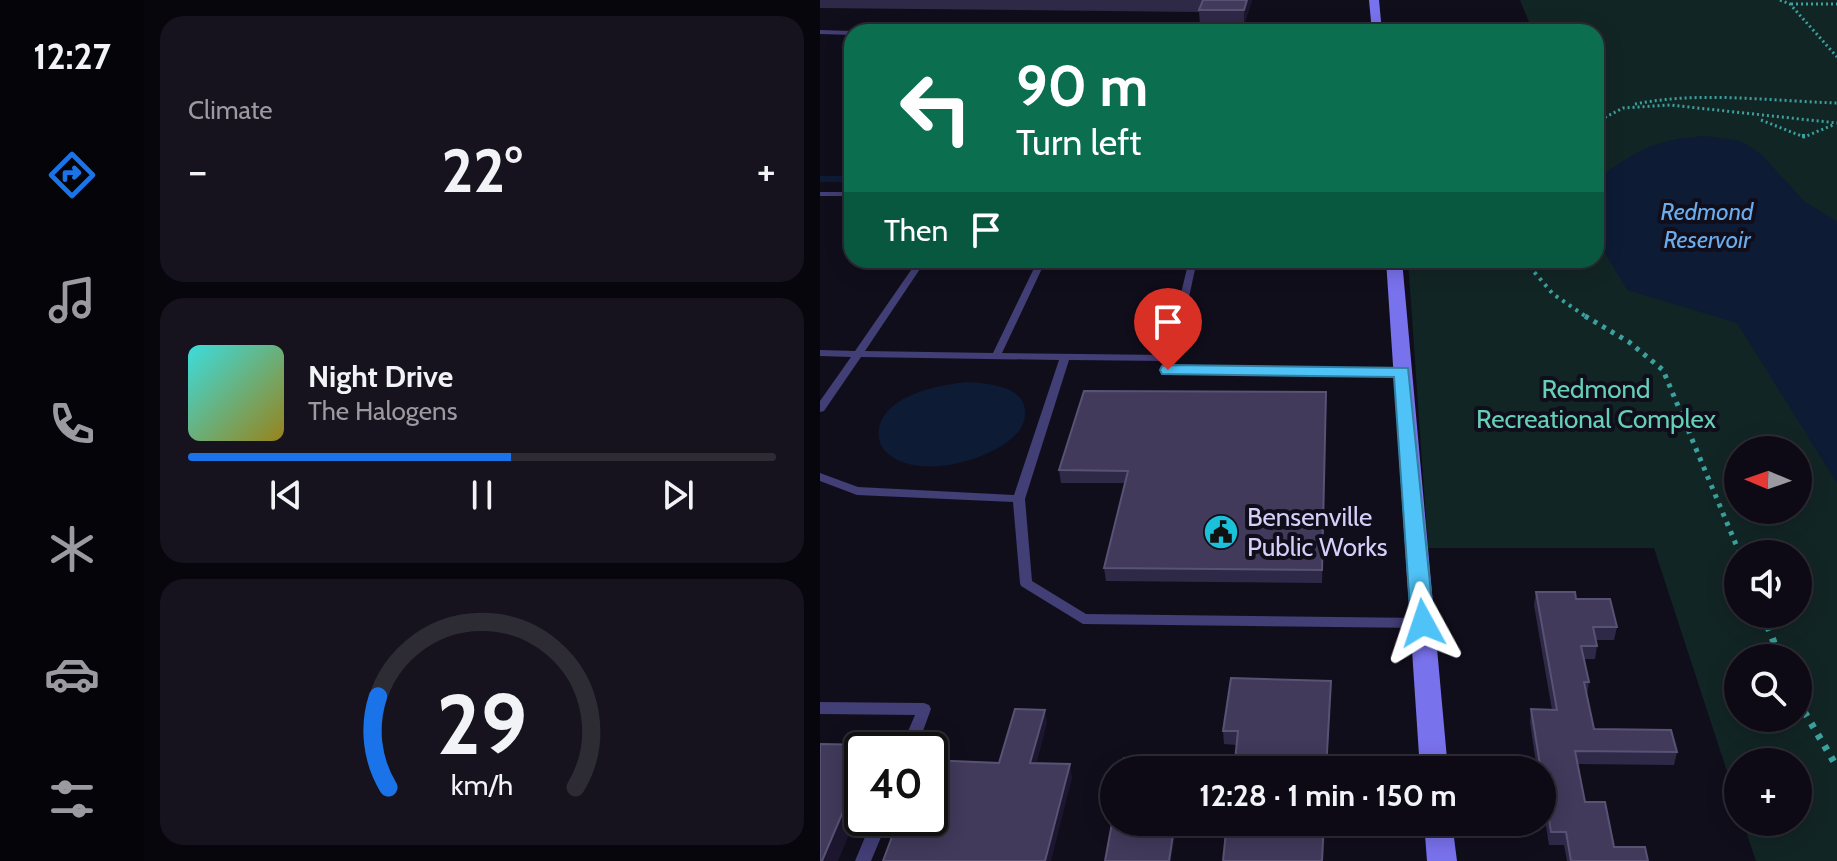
<!DOCTYPE html>
<html lang="en">
<head>
<meta charset="utf-8">
<style>
	body { margin:0; font-family:Cabin,sans-serif; background:#16131e; color:#f1f3f6; height:100vh; display:flex; flex-direction:column; font-size:30px; white-space:nowrap }
	* { box-sizing:border-box; margin:0 }
	p { font-size:26px; color:#9a9aa0 }
	.icon { flex:none; width:44px; height:44px; fill:none; stroke:currentColor; stroke-width:2; stroke-linecap:round; stroke-linejoin:round }
	.map { position:relative; flex:1; overflow:hidden }
	.details { display:flex; flex-direction:column; gap:16px; padding:16px; background:#07060c; width:676px }
	.details>* { flex:none }
	.banner { position:absolute; left:24px; top:24px; width:760px; height:244px; border-radius:24px; box-shadow:0 4px 20px #0003,0 0 0 2px #2d2b34; background:#0b6e4f; color:#fff; overflow:hidden }
	.needle { width:52px; rotate:272deg }
	.tools { position:absolute; left:904px; top:436px; display:grid; gap:16px }
	.tools a { display:grid; place-items:center; width:88px; height:88px; border-radius:50%; background:#0d0a15; box-shadow:0 4px 20px #0003,0 0 0 2px #2d2b34; font-size:40px }
	.speed { position:absolute; left:24px; top:732px; display:flex; gap:16px; font-size:40px; font-weight:700; text-align:center }
	.speed>* { display:grid; place-content:center; width:104px; height:104px; border-radius:50%; background:#0d0a15; box-shadow:0 4px 20px #0003,0 0 0 2px #2d2b34; line-height:1 }
	.speed .limit { border:4px solid #111; border-radius:12px; background:#fff; color:#111 }
	.pin { position:absolute; display:grid; place-items:center; width:68px; height:68px; color:#fff; margin:-82px -34px; border-radius:50% 50% 50% 0; rotate:-45deg; box-shadow:0 0 8px #0007 }
	.pin .icon { rotate:45deg }
	.me { position:absolute; width:88px; margin:-44px; rotate:355deg; stroke-linejoin:round; filter:drop-shadow(0 0 6px #0008) }
	.turn { display:flex; align-items:center; gap:28px; height:168px; padding:0 40px; font-size:36px }
	.turn .icon { width:104px; height:104px; stroke-width:2.5 }
	.turn b { display:block; font-size:56px; line-height:68px }
	.then { display:flex; align-items:center; height:76px; padding:0 40px; background:#0003; gap:16px; font-size:30px }
	.big { font-size:60px; font-weight:700; line-height:1.1 }
	.details .card { flex:1; display:flex; flex-direction:column; justify-content:center; gap:12px; min-width:0; padding:0 28px; border-radius:24px; background:#16131e }
	.details .dial { align-items:center; gap:0 }
	.dial svg { height:208px; overflow:visible; fill:none; stroke:#2d2b34; stroke-width:7; stroke-linecap:round; text-anchor:middle }
	.dial text { fill:#f1f3f6; stroke:none }
	.song { display:flex; align-items:center; gap:24px }
	.cover { width:96px; height:96px; border-radius:12px; background:linear-gradient(135deg,hsl(180 70% 55%),hsl(50 70% 35%)) }
	.played { height:8px; border-radius:4px; background:linear-gradient(90deg,#1a73e8 55%,#2d2b34 55%) }
	.keys { display:flex; justify-content:space-around; direction:ltr }
	.heat { display:flex; justify-content:space-between; align-items:center; font-size:44px; direction:ltr }
	.trip { position:absolute; left:280px; top:756px; width:456px; height:80px; border-radius:40px; background:#0d0a15; box-shadow:0 4px 20px #0003,0 0 0 2px #2d2b34; font-weight:700; line-height:80px; text-align:center }
	main { display:flex; flex:1; min-height:0 }
	.tabs { display:flex; flex-direction:column; width:144px; justify-content:space-around; align-items:center; background:#050408; color:#9a9aa0 }
	.tabs .icon { width:56px; height:56px }
	.tabs .current { color:#1a73e8 }
	.tabs b { font-size:36px; color:#f1f3f6 }
	.map>svg:first-child { display:block }
</style>
</head>
<body>
<main>
<nav class="tabs">
<b>12:27</b>
<svg class="icon current" aria-label="directions" viewBox="0 0 24 24"><path d="M12 3l9 9-9 9-9-9zM9 14v-3h6M13 9l2 2-2 2"/></svg>
<svg class="icon" aria-label="music" viewBox="0 0 24 24"><path d="M9 18V5l10-2v13"/><circle cx="6" cy="18" r="3"/><circle cx="16" cy="16" r="3"/></svg>
<svg class="icon" aria-label="phone" viewBox="0 0 24 24"><path d="M5 4h4l2 5-3 2q2 4 5 5l2-3 5 2v4C11 20 4 13 5 4z"/></svg>
<svg class="icon" aria-label="climate" viewBox="0 0 24 24"><path d="M12 3v18M4 7l16 10M4 17L20 7"/></svg>
<svg class="icon" aria-label="car" viewBox="0 0 24 24"><path d="M5 17H2v-5l4-1 3-4h7l3 4 3 1v5h-3M9 17h6M6 11h13"/><circle cx="7" cy="17" r="2"/><circle cx="17" cy="17" r="2"/></svg>
<svg class="icon" aria-label="filters" viewBox="0 0 24 24"><path d="M4 7h16M4 17h16"/><circle cx="9" cy="7" r="2"/><circle cx="15" cy="17" r="2"/></svg>
</nav>
<section class="details">
<div class="card"><p>Climate</p>
<div class="heat"><a>−</a><b class="big">22°</b><a>+</a></div>
</div>
<div class="card">
<div class="song"><i class="cover"></i><div><b>Night Drive</b><p>The Halogens</p></div></div>
<div class="played"></div>
<div class="keys"><svg class="icon" aria-label="previous" viewBox="0 0 24 24"><path d="M18 5L8 12l10 7zM5 5v14"/></svg><svg class="icon" aria-label="pause" viewBox="0 0 24 24"><path d="M8 5v14M16 5v14"/></svg><svg class="icon" aria-label="next" viewBox="0 0 24 24"><path d="M6 5l10 7-10 7zM19 5v14"/></svg></div>
</div>
<div class="card dial"><svg viewBox="0 0 100 80">
<path d="M14 69A42 42 0 1 1 86 69"/>
<path d="M14 69A42 42 0 0 1 10 34" stroke="#1a73e8"/>
<text x="50" y="56" font-size="32" font-weight="700">29</text>
<text x="50" y="72" font-size="11">km/h</text>
</svg></div>
</section>
<div class="map">
<svg width="1017" height="861" viewBox="0 0 1017 861">
	<rect width="100%" height="100%" fill="#110e1c"/>
	<path fill="#122525" fill-rule="evenodd" d="M700,0H1017V861H936L923,822H978V762H918V805L834,548H608L588,260H776V32H713ZM918,450H978V510H918ZM918,554H978V614H918ZM918,658H978V718H918Z"/>
	<path fill="#0e1b35" d="M885,136L921,141L941,154L985,202L1017,221V483L917,323L807,290L785,253L782,190L777,179C818,150 834,139 885,136Z
		M147,382C167,383 206,386 205,413C205,424 199,433 191,439C164,462 94,481 65,451C59,444 58,436 59,428C67,394 119,385 147,382Z"/>
	<g fill="none" stroke-linecap="round" stroke-linejoin="round">
		<path stroke="#0e1b35" stroke-width="6" d="M0,179H32"/>
		<path stroke="#3ba19e" stroke-width="3" stroke-dasharray="2 3" stroke-linecap="butt" d="M960,0L970,4L1017,57
			M971,4H1017
			M815,104C880,91 951,101 1017,103
			M941,120L984,137L1013,125
			M776,122L803,108L850,105L1017,123"/>
		<path stroke="#3ba19e" stroke-width="4" stroke-dasharray="3 5" stroke-linecap="butt" d="M982,136H986
			M704,260L733,294L768,318"/>
		<path stroke="#3ba19e" stroke-width="5" stroke-dasharray="4 6" stroke-linecap="butt" d="M765,316L809,342L843,370L920,554"/>
		<path stroke="#3ba19e" stroke-width="7" stroke-dasharray="5 8" stroke-linecap="butt" d="M943,614L960,658
			M978,701L1017,767"/>
		<path fill="#423e76" fill-rule="evenodd" d="M0,30L32,31L34,32H32V35L0,34Z
			M776,92L784,94L776,96Z
			M0,192H32V196H0Z
			M98,260H106L45,351L173,353L218,260H226L182,353L346,355L369,260H377L354,367L586,370L587,372L582,375L348,373L343,370L345,361L249,360L205,499L212,581L266,614L602,618L607,620L609,623L607,626L602,628L263,624L201,586L200,583L193,502L37,495L0,481V473L38,487L194,495L239,360L41,357L4,411L0,412V401L31,357L0,356V350L35,351Z
			M0,702L104,703L109,705L111,709L96,750H80L95,715L0,714Z
			M53,818H69L51,861H35Z"/>
		<path fill="#7972ed" fill-rule="evenodd" d="M549,0H559L562,32H552Z
			M566,260H582L628,770H600Z
			M604,822H632L637,861H607Z"/>
	</g>
	<path fill="#2f2948" d="M0,0H432L424,25H380L379,12L0,8Z
		M506,392L502,583L286,581L284,568L305,483H241L239,470Z
		M716,592L756,599L797,627L794,640H776L777,646L775,659H764L769,682L767,695L774,729L857,752L854,765L757,764L765,802L794,847L828,861H747L744,845H729L722,801V770H717L710,722L711,709L732,710L714,605Z
		M511,681L507,770H414L417,745L404,744L403,731Z"/>
	<path fill="#1c162f" d="M427,0H432L424,25V10Z
		M225,710L227,723L213,777L210,763Z
		M250,764L252,778L231,861H225Z
		M42,767V804L18,861H2Z
		M355,822H357L351,861H349Z"/>
	<path fill="#413a5b" stroke="#585274" stroke-width="2" d="M383,0H427L424,10H379Z
		M264,391L506,392L502,570L284,568L308,471L239,470Z
		M716,592H755L756,599H790L797,627H773L777,646H761L769,682H764L774,729L851,730L857,752L755,751L765,802H785L794,847H825L828,861H751L746,832H731L711,709L737,710Z
		M411,678L511,681L506,770H414L418,731H403Z
		M195,709L225,710L210,763L250,764L225,861H63L79,818H110V760L179,763Z
		M0,744L51,745L49,750H42V767L2,861H0Z
		M304,758L365,759L363,770H302Z
		M294,812V822H355L349,861H285Z
		M407,822H504L502,861H403Z"/>
	<path fill="#4fc3f7" stroke="#337fa1" stroke-width="2" d="M348,365L588,368L614,623L610,628H595L591,623L574,377L342,374L340,370L342,366Z"/>
	<defs>
		<g id="civic-disc" transform="scale(1.8)"><circle r="9.5" fill="#1bc0d9" stroke="#110e1c"/><path d="M-.6-6.5H3V-4.5H.6V-3L4-1V1h2V6H-6V1h2V-1L-.6-3ZM-1.2 2.5V6h2.4V2.5Z" fill="#111"/></g>
	</defs>
	<g fill-rule="evenodd">
		<use href="#civic-disc" x="401" y="532"/>
	</g>
	<g text-anchor="middle" dominant-baseline="central" stroke-width="8" stroke-linejoin="round" paint-order="stroke">
		<g font-size="24" font-style="italic" fill="#6aacec" stroke="#110e1c">
			<text x="887" y="211">Redmond<tspan x="887" dy="28">Reservoir</tspan></text>
		</g>
		<g font-size="26" fill="#65cfb8" stroke="#110e1c">
			<text x="776" y="389">Redmond<tspan x="776" dy="30">Recreational Complex</tspan></text>
		</g>
		<g font-size="26" fill="#d5cff9" stroke="#110e1c" text-anchor="start">
			<text x="427" y="517">Bensenville<tspan x="427" dy="30">Public Works</tspan></text>
		</g>
	</g>
</svg>
<div class="tools">
<a><svg class="needle" viewBox="-14 -14 28 28"><path d="M0-13l5 13h-10z" fill="#e53935"/><path d="M0 13l5-13h-10z" fill="#9a9aa0"/></svg></a>
<a><svg class="icon" aria-label="sound" viewBox="0 0 24 24"><path d="M4 9h4l5-4v14l-5-4H4zM17 9q2 3 0 6"/></svg></a>
<a><svg class="icon" aria-label="search" viewBox="0 0 24 24"><circle cx="10" cy="10" r="6"/><path d="M15 15l6 6"/></svg></a>
<a>+</a>
</div>
<div class="speed"><div class="limit">40</div></div>
<div class="pin" style="left:348px;top:370px;background:#d93025"><svg class="icon" aria-label="arrive" viewBox="0 0 24 24"><path d="M6 21V4h12l-3 4 3 4H6"/></svg></div>
<svg class="me" style="left:603px;top:623px" viewBox="-20 -20 40 40"><path d="M0-17L14 15 0 8-14 15z" fill="#4fc3f7" stroke="#fff" stroke-width="4"/></svg>
<div class="trip">12:28 · 1 min · 150 m</div>
<div class="banner">
<div class="turn"><svg class="icon" aria-label="left" viewBox="0 0 24 24"><path d="M17 20v-9H6M10 6l-5 5 5 5"/></svg><div><b>90 m</b>Turn left</div></div>
<div class="then">Then<svg class="icon" aria-label="arrive" viewBox="0 0 24 24"><path d="M6 21V4h12l-3 4 3 4H6"/></svg></div>
</div>
</div>
</main>
</body>
</html>
